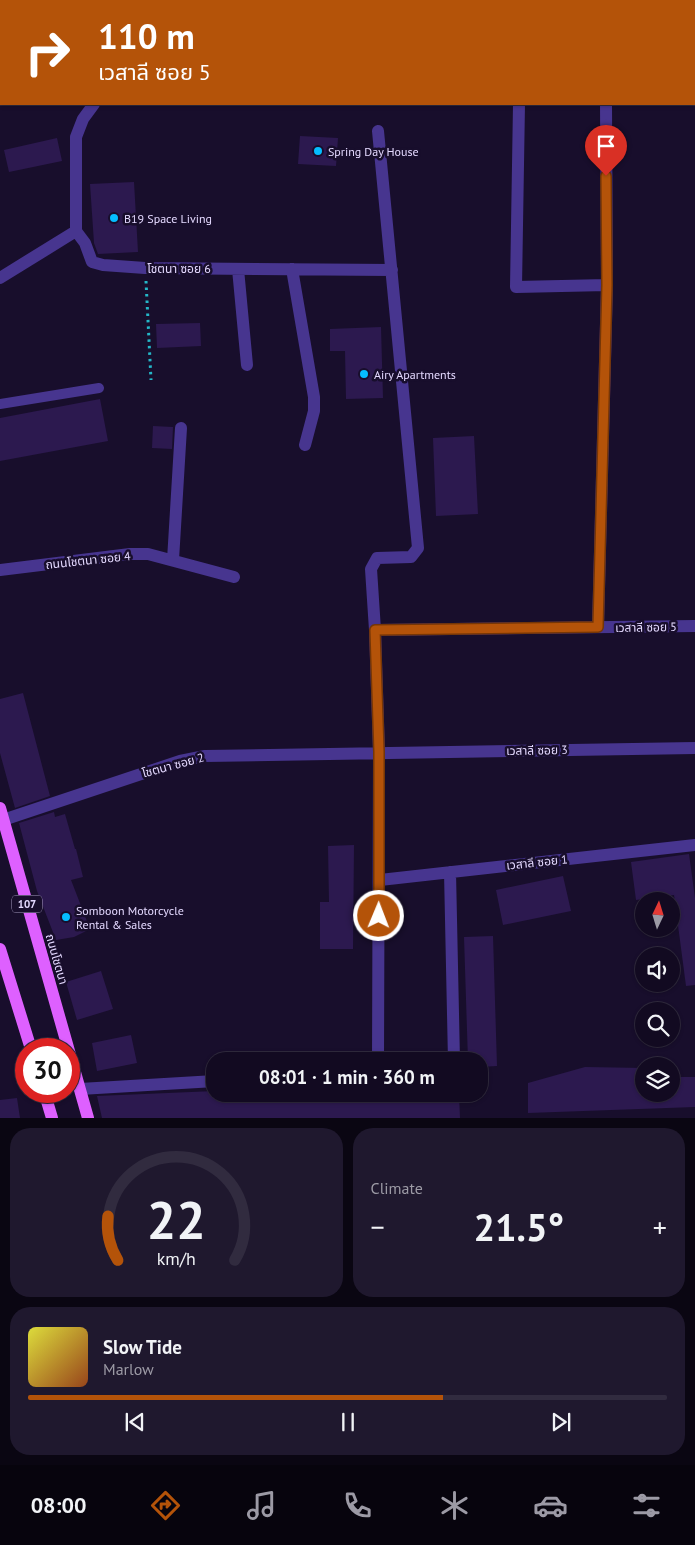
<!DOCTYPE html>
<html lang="en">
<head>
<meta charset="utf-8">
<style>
	body { margin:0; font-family:"PT Sans","Noto Sans Thai",sans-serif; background:#1f182e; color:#f1f3f6; height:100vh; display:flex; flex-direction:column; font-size:19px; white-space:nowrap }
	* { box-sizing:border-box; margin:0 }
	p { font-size:16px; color:#9c9aa5 }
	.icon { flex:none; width:28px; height:28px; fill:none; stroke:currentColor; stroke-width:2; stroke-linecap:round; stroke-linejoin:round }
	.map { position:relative; height:1118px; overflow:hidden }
	.details { display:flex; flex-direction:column; gap:10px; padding:10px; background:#0a0612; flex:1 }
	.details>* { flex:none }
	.hud { position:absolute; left:0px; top:0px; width:695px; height:105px; box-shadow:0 1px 4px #0004,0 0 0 1px #312b3f; background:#b45309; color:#fff; overflow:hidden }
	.needle { width:32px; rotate:4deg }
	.tools { position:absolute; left:635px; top:892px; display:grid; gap:10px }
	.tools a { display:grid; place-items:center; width:45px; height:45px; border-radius:50%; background:#120a21; box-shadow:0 1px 4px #0004,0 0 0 1px #312b3f; font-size:25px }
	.speed { position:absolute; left:15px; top:1038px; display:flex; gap:10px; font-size:25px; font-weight:700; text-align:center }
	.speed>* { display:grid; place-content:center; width:65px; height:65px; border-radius:50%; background:#120a21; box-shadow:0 1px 4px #0004,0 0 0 1px #312b3f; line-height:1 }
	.speed .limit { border:8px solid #d22; background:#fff; color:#111 }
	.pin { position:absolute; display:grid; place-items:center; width:42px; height:42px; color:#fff; margin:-51px -21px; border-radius:50% 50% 50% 0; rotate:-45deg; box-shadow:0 0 5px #0007 }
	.pin .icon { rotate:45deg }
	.me { position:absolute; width:55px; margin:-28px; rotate:1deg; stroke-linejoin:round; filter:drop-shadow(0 0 4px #0008) }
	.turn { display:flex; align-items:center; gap:18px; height:105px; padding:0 15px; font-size:22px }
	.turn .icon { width:65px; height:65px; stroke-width:2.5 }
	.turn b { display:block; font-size:35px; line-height:42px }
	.big { font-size:38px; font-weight:600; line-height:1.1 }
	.details .card { flex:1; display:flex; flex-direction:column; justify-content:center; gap:8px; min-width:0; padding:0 18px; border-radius:20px; background:#1f182e }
	.details .dial { align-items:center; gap:0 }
	.dial svg { height:130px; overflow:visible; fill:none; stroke:#312b3f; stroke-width:7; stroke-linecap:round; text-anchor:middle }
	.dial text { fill:#f1f3f6; stroke:none }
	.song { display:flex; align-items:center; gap:15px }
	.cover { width:60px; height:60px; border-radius:8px; background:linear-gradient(135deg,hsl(60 70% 55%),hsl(20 70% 35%)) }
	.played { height:5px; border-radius:2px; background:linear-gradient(90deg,#b45309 65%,#312b3f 65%) }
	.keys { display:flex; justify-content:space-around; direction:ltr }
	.heat { display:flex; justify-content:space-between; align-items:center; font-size:28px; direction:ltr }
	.details .tiles { flex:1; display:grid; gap:10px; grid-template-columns:1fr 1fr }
	.card:last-child { grid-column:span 2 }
	.trip { position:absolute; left:206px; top:1052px; width:282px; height:50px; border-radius:20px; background:#120a21; box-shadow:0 1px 4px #0004,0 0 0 1px #312b3f; font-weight:600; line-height:50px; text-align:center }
	.dock { display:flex; height:80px; justify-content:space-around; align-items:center; background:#07040d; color:#9c9aa5 }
	.dock .icon { width:35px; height:35px }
	.dock .on { color:#b45309 }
	.dock b { font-size:22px; color:#f1f3f6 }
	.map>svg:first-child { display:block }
</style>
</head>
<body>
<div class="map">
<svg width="695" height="1118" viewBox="0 0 695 1118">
	<rect width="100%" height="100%" fill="#180e2c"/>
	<path fill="#2c194f" d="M300,136L338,138L336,166L298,164Z
		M57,138L62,161L9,172L4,150Z
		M134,182L138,252L98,254L94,243L90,184Z
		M200,323L201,346L157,348L156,324Z
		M381,327L383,398L346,399L345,351H330V329Z
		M100,399L108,441L0,461V418Z
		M153,426L173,427L172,449L152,448Z
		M474,436L478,514L436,516L433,438Z
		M23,693L50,796L15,808L0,753V699Z
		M54,812L55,817L65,814L75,849H76L83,877L71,880L90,929L74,937L56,940L37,891L19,823Z
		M354,845L353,949H320V902H329L328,846Z
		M689,854L695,898V985L686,986L674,895L636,900L631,862Z
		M563,876L571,911L503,925L496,890Z
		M493,936L497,1066L480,1067V1061H468L464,937Z
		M101,971L113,1009L77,1020L66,982Z
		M131,1035L137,1063L97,1071L92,1043Z
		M585,1067L644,1068V1094H671V1077H695V1107L528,1113V1083Z
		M215,1091V1094H459L460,1118H102L97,1096Z
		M17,1098L20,1118H0V1100Z"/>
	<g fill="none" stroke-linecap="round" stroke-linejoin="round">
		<path stroke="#24b7c8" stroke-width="3" stroke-dasharray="2.5 4" stroke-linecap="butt" d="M146,281L151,380"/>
		<path stroke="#47358f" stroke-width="10" d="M0,404L99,388"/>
		<path stroke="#47358f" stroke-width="12" d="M659,1L674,0
			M519,104L516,287L607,285
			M378,131L418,548L411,557L377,558L371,569L375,630L379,752L378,1061
			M76,231V137L83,119L94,104
			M238,269L247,365
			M292,269L314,397V411L305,445
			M0,278L76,231L85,243L92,262L103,265L145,268L392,270
			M173,560L181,428
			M0,570L130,554H148L234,577
			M598,627L607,285L606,104
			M375,630L695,626
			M3,820L180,761L205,756L695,748
			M450,872L454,1061
			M380,880L695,845
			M80,1089L215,1081"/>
		<path stroke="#de60ff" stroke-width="12" d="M0,808L88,1118
			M0,949L31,1049
			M44,1091L52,1118"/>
	</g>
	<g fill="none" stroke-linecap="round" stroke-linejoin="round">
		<g stroke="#753606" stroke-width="12">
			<path id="route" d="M379,916V752L375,630L598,627L607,285L606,176"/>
		</g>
		<use href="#route" stroke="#b45309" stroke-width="9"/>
	</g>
	<g fill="#05bdff" stroke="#180e2c" stroke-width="2">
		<circle cx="318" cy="151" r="5"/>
		<circle cx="114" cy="218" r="5"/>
		<circle cx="364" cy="374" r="5"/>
		<circle cx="66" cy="917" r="5"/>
	</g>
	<g text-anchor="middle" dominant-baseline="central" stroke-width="5" stroke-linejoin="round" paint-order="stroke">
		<rect fill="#180e2c" stroke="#a79cc0" stroke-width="1" x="12" y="895.5" width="30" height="17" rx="4"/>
		<g font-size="11" font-weight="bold" fill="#e4d9ff">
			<text x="27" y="904">107</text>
		</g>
		<g font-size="12" fill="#e4d9ff" stroke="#180e2c" text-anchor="start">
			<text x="328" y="151">Spring Day House</text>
			<text x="124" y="218">B19 Space Living</text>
			<text x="374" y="374">Airy Apartments</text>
			<text x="76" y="910">Somboon Motorcycle<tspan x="76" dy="14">Rental &amp; Sales</tspan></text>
		</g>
		<g font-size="12" fill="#e4d9ff" stroke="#180e2c">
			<text x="179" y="268">โชตนา ซอย 6</text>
			<text transform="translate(88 560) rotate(-6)">ถนนโชตนา ซอย 4</text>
			<text transform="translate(646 627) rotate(-1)">เวสาลี ซอย 5</text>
			<text transform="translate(537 750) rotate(-1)">เวสาลี ซอย 3</text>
			<text transform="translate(173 765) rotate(-15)">โชตนา ซอย 2</text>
			<text transform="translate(537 862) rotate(-6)">เวสาลี ซอย 1</text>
			<text transform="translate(57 959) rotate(74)">ถนนโชตนา</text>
		</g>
	</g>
</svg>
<div class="tools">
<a><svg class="needle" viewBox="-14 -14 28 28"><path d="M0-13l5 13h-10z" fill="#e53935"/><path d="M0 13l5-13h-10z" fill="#9c9aa5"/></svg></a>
<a><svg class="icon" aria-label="sound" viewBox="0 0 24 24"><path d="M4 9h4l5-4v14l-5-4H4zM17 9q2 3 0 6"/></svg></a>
<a><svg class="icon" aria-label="search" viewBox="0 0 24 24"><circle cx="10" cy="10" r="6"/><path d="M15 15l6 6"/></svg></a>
<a><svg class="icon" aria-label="layers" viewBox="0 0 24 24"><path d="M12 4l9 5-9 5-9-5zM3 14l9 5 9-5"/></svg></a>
</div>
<div class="speed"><div class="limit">30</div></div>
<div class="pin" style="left:606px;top:176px;background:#d93025"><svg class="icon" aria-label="arrive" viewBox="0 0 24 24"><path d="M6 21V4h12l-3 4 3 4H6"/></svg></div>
<svg class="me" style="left:379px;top:916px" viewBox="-20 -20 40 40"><circle r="17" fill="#b45309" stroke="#fff" stroke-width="3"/><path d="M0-11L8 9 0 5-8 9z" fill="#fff"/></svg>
<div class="trip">08:01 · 1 min · 360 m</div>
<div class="hud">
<div class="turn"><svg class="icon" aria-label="right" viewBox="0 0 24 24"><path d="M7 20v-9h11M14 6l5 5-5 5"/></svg><div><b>110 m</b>เวสาลี ซอย 5</div></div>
</div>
</div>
<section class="details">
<div class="tiles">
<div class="card dial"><svg viewBox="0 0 100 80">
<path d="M14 69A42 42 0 1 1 86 69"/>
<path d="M14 69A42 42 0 0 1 8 42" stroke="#b45309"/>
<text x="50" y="56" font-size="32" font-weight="700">22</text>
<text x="50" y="72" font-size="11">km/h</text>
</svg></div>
<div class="card"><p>Climate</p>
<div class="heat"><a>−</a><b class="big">21.5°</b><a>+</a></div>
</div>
<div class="card">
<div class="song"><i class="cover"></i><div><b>Slow Tide</b><p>Marlow</p></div></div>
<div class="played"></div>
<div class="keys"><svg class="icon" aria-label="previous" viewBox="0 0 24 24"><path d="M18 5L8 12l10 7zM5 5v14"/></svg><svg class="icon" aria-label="pause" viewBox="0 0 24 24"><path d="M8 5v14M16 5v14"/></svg><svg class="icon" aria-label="next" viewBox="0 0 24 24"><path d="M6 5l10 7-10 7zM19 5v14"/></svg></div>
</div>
</div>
</section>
<nav class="dock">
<b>08:00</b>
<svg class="icon on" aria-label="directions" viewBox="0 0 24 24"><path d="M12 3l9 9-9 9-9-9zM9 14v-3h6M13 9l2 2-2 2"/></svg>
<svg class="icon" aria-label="music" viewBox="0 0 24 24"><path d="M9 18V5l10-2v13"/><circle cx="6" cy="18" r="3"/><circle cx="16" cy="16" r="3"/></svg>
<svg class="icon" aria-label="phone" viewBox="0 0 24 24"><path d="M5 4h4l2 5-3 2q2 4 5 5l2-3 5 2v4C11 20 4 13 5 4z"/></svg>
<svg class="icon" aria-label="climate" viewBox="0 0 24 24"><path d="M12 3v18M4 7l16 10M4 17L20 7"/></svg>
<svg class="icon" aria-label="car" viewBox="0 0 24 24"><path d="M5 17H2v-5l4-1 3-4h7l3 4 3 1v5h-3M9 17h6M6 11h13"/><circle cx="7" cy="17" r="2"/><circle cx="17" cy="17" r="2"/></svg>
<svg class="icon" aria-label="filters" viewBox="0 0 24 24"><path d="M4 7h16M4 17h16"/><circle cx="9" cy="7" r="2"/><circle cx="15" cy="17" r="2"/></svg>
</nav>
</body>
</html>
